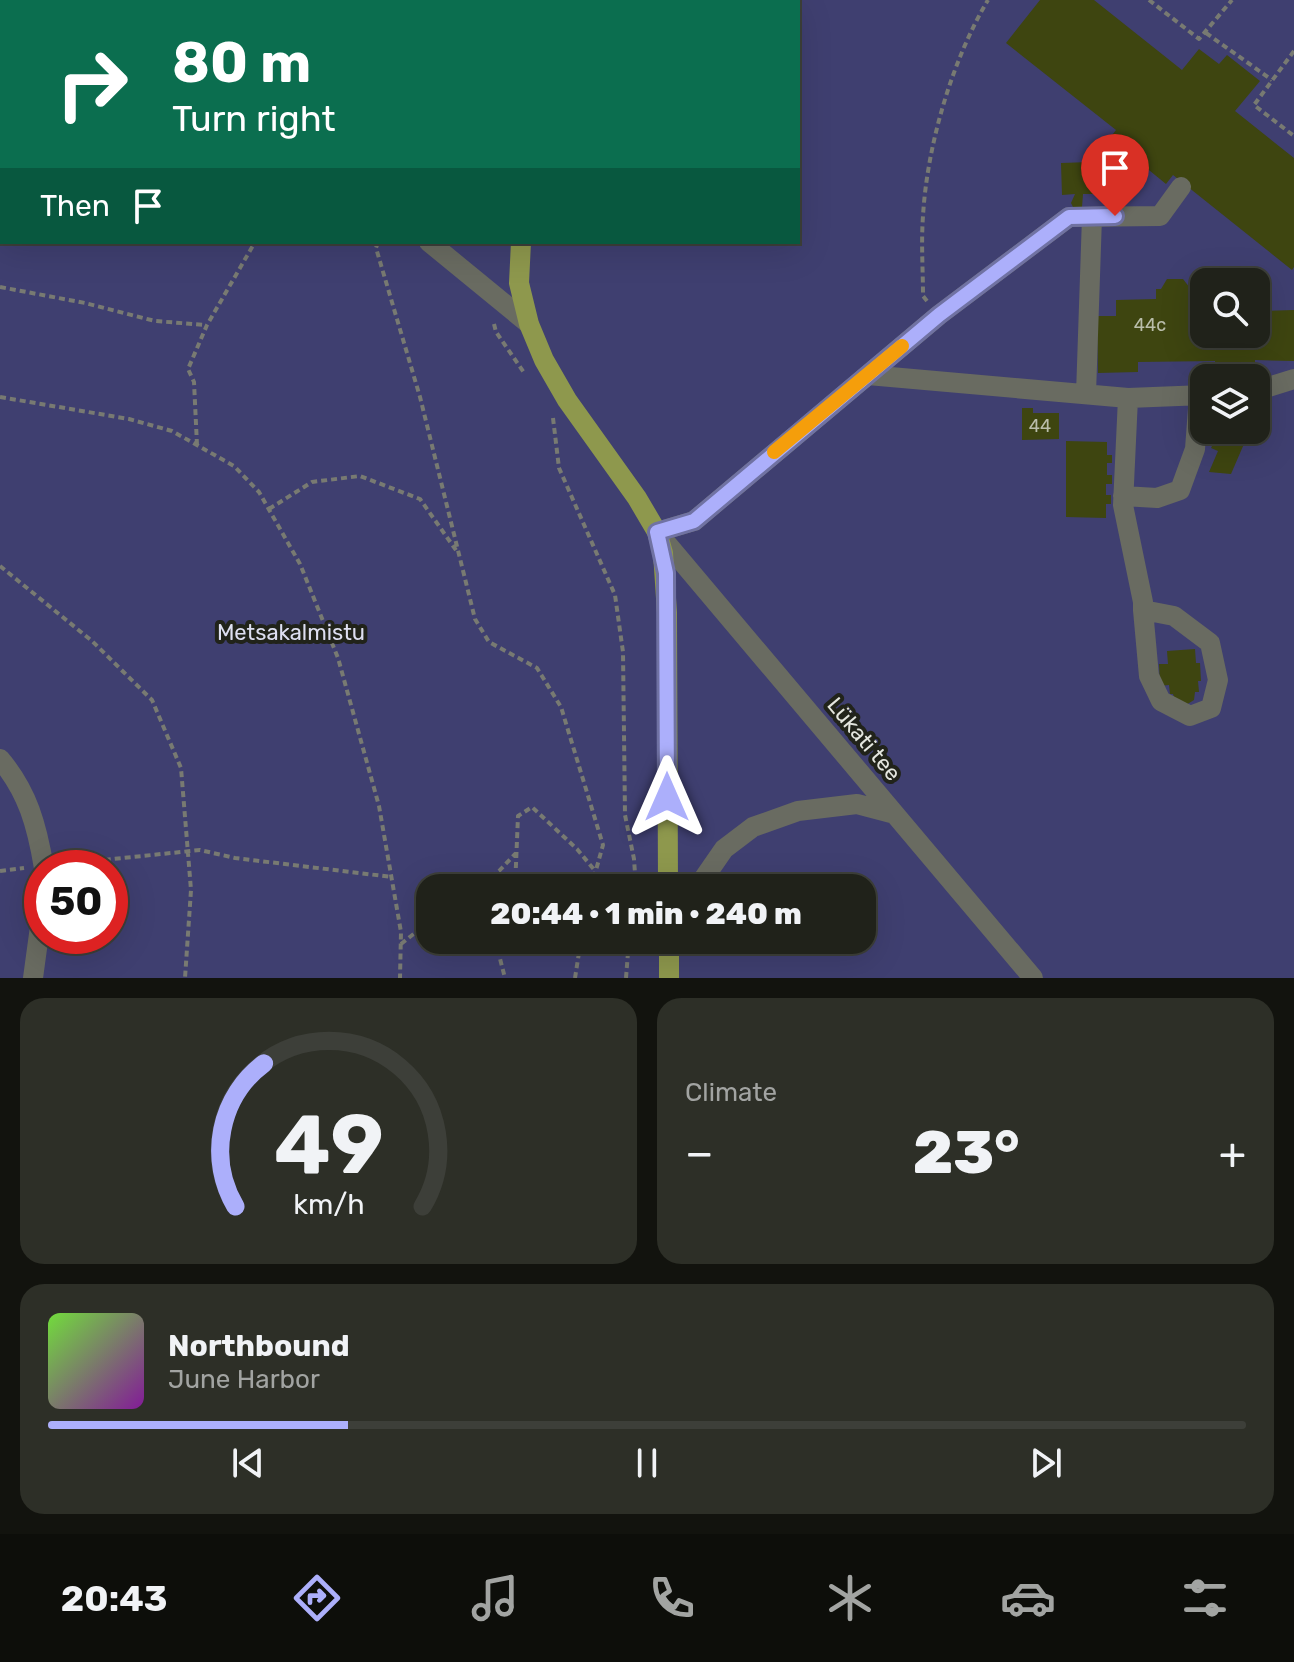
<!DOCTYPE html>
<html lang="en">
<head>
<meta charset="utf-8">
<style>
	body { margin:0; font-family:Rubik,sans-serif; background:#2d2f27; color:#f1f3f6; height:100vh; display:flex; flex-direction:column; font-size:30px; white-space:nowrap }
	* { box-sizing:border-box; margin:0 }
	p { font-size:26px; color:#a2a4a2 }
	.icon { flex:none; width:44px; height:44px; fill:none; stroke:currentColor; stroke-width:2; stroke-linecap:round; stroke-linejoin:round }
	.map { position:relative; height:978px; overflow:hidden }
	.sheet { display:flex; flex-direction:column; gap:20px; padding:20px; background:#12130e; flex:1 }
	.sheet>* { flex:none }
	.guide { position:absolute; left:0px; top:0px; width:800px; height:244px; box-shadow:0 8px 32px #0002,0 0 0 2px #3d3f39; background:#0b6e4f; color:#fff; overflow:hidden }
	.fabs { position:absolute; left:1190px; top:268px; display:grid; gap:16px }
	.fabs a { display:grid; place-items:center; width:80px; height:80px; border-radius:16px; background:#20221a; box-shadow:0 8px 32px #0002,0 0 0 2px #3d3f39; font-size:40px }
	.speed { position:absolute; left:24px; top:850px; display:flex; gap:16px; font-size:40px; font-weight:700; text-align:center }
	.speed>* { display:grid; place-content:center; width:104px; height:104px; border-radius:50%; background:#20221a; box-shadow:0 8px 32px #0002,0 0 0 2px #3d3f39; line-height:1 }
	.speed .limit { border:12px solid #d22; background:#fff; color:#111 }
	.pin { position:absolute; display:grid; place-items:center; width:68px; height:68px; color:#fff; margin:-82px -34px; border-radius:50% 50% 50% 0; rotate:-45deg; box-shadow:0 0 8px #0007 }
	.pin .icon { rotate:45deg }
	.me { position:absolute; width:88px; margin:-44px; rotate:0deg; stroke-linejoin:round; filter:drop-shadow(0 0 6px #0008) }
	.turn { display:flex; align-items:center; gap:28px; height:168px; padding:0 40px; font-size:36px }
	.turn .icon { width:104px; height:104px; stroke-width:2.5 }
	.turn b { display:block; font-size:56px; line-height:68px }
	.then { display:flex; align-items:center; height:76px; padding:0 40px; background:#0003; gap:16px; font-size:30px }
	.big { font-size:60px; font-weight:800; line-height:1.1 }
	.sheet .tile { flex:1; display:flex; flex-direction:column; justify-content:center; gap:12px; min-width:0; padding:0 28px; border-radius:24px; background:#2d2f27 }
	.sheet .dial { align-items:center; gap:0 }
	.dial svg { height:208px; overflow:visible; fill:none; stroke:#3d3f39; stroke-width:7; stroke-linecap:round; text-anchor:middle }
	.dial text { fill:#f1f3f6; stroke:none }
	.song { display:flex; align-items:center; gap:24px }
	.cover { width:96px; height:96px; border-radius:12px; background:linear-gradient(135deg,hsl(100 70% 55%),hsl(290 70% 35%)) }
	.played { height:8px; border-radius:4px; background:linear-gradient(90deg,#acaffb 25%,#3d3f39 25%) }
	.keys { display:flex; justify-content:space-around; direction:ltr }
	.heat { display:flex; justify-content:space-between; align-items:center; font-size:44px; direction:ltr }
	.sheet .tiles { flex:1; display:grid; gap:20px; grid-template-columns:1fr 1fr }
	.tile:last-child { grid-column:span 2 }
	.trip { position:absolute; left:416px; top:874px; width:460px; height:80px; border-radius:24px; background:#20221a; box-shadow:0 8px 32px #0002,0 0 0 2px #3d3f39; font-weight:800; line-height:80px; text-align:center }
	.tabs { display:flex; height:128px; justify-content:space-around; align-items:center; background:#0d0e0a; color:#a2a4a2 }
	.tabs .icon { width:56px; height:56px }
	.tabs .active { color:#acaffb }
	.tabs b { font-size:36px; color:#f1f3f6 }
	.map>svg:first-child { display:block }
</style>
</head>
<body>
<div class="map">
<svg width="1294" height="978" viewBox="0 0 1294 978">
	<rect width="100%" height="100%" fill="#2b2d23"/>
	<path fill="#3f3f70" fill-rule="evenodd" d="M0,0H1294V978H0ZM2,2H798V242H2ZM1204,282H1256V334H1204ZM1204,378H1256V430H1204ZM42,868H110V936H42ZM430,888H862V940H430Z"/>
	<path fill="#3e4510" d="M1040,0H1094L1182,70L1199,49L1219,64L1227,55L1260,81L1235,111L1294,158V267L1292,270L1173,175L1166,184L1133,157L1109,188H1093L1094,194H1083L1082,207H1073L1071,203L1075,194L1062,195L1061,163L1091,162L1116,130L1006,43Z
		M1167,279H1183L1190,288H1196V311H1204V334H1256V311L1294,310V361L1255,360V369L1215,370V361L1138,362V372L1098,373L1097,316H1116V300L1156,299V289H1161Z
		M1022,408H1033V413H1059V439L1022,440Z
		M1220,430H1250L1231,474L1209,472L1218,451L1211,448Z
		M1066,441L1107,442V455H1112V463H1107V475H1112V484H1106V495H1111V504H1106V518L1066,517Z
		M1195,649L1196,663H1200L1201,681H1198L1199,692H1195L1194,700L1186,705L1174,697L1173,694H1170L1169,685L1160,686L1159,664H1168L1167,651Z"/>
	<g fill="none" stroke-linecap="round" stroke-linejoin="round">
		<path stroke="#787a72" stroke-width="4" stroke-dasharray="6 4" stroke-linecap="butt" d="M1149,0L1199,39L1232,0
			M1206,33L1272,80
			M1294,51L1254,105L1294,136
			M0,69L2,70
			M0,162L2,163
			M378,242L376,248L420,397L475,619L489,642L537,668L561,707L603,845L591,888
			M0,287L85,303L155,321L206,325
			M927,301L923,296C923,270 921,243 923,216C927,146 952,60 988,0
			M494,324L496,332L525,374
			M0,397L129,419L172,431L234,466L259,492L300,564L338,658L379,806L401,932L400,978
			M553,418L559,468L615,595L623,652L625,815L634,859L636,888
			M197,445L194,382L188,369L207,325L255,242
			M269,509L312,482L360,476L420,499L458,553
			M0,566L92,641L152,700L181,768L191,890L185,978
			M65,864L200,850L235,858L392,877
			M0,871L24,868
			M474,888L499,871L516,853
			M515,888L518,816L532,807L577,849L596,872
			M501,940L498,951L505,978
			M401,944L430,921
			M575,978L581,940
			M626,978L629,940"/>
		<path stroke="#696b61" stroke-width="20" d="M544,0L547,2
			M429,242L529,324
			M868,375L1128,398L1204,395
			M1256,391L1294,379
			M1086,394L1092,217
			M1128,398L1123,505L1143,602V610L1149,676L1161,701L1190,716L1211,708L1218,680L1210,643L1174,616L1143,610
			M1123,496L1157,498L1180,490L1195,449L1199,395
			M0,759C28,792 37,826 44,868
			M697,888L724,849L753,827L798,811L857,804L895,814
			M33,978L42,912
			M1033,978L657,532L694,521L939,315L1069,217L1160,216L1181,187"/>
		<path stroke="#8e984d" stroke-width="20" d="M586,2V0
			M521,242L519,283L529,324L544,360L567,400L637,498L657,532L663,553L667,613L668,888
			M669,978V940"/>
	</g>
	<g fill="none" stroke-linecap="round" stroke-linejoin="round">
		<g stroke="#7072a3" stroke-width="20">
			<path id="route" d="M667,797L666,573L657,532L694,521L939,315L1069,217L1115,216"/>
		</g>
		<use href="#route" stroke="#acaffb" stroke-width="14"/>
		<path stroke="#f59e0b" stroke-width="14" d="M774,452L902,346"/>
	</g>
	<g text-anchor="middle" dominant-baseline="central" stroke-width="8" stroke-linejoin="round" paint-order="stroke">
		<g font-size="18" fill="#babeab">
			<text x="1150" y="325">44c</text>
			<text x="1040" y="426">44</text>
		</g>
		<g font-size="22" fill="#dedff1" stroke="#21231a">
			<text x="291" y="632">Metsakalmistu</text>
		</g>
		<g font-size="22" fill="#e4e6df" stroke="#21231a">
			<text transform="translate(864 739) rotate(50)">Lükati tee</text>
		</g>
	</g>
</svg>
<div class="fabs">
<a><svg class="icon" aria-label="search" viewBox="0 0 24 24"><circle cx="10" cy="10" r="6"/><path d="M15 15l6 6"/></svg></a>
<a><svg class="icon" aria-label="layers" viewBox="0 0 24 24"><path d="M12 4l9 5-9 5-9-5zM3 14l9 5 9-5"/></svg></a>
</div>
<div class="speed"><div class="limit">50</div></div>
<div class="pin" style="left:1115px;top:216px;background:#d93025"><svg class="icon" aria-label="arrive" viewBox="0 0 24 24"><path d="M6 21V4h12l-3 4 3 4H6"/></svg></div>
<svg class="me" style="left:667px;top:797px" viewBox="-20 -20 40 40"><path d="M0-17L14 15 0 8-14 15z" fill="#acaffb" stroke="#fff" stroke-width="4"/></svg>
<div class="trip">20:44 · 1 min · 240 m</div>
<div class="guide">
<div class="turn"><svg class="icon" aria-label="right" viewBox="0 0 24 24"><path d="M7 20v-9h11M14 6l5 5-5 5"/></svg><div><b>80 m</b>Turn right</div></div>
<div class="then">Then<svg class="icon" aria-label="arrive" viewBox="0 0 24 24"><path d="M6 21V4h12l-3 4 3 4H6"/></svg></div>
</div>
</div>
<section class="sheet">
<div class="tiles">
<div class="tile dial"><svg viewBox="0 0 100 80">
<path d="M14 69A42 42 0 1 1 86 69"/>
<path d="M14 69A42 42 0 0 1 25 14" stroke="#acaffb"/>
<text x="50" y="56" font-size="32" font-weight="700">49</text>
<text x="50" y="72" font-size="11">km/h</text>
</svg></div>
<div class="tile"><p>Climate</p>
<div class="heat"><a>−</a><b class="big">23°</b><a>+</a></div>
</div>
<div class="tile">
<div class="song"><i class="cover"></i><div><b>Northbound</b><p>June Harbor</p></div></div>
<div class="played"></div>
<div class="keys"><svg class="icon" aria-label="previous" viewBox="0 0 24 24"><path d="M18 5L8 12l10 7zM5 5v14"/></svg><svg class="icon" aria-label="pause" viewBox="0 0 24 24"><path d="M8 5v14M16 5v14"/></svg><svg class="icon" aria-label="next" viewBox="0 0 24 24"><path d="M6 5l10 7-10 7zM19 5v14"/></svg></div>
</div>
</div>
</section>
<nav class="tabs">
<b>20:43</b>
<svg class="icon active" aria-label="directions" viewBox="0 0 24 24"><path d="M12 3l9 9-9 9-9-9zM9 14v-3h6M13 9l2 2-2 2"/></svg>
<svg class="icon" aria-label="music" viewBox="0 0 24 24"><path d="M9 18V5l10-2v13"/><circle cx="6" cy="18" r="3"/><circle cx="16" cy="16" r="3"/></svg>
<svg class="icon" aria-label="phone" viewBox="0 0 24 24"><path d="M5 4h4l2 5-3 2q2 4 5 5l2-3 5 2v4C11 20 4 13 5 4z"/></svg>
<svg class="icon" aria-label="climate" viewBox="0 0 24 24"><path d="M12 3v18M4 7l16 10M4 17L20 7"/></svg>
<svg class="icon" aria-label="car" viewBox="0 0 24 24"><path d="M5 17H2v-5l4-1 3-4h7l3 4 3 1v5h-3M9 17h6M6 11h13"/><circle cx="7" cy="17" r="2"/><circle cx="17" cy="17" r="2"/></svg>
<svg class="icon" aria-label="filters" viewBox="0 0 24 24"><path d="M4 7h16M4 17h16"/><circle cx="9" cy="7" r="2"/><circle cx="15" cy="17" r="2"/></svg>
</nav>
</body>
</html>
